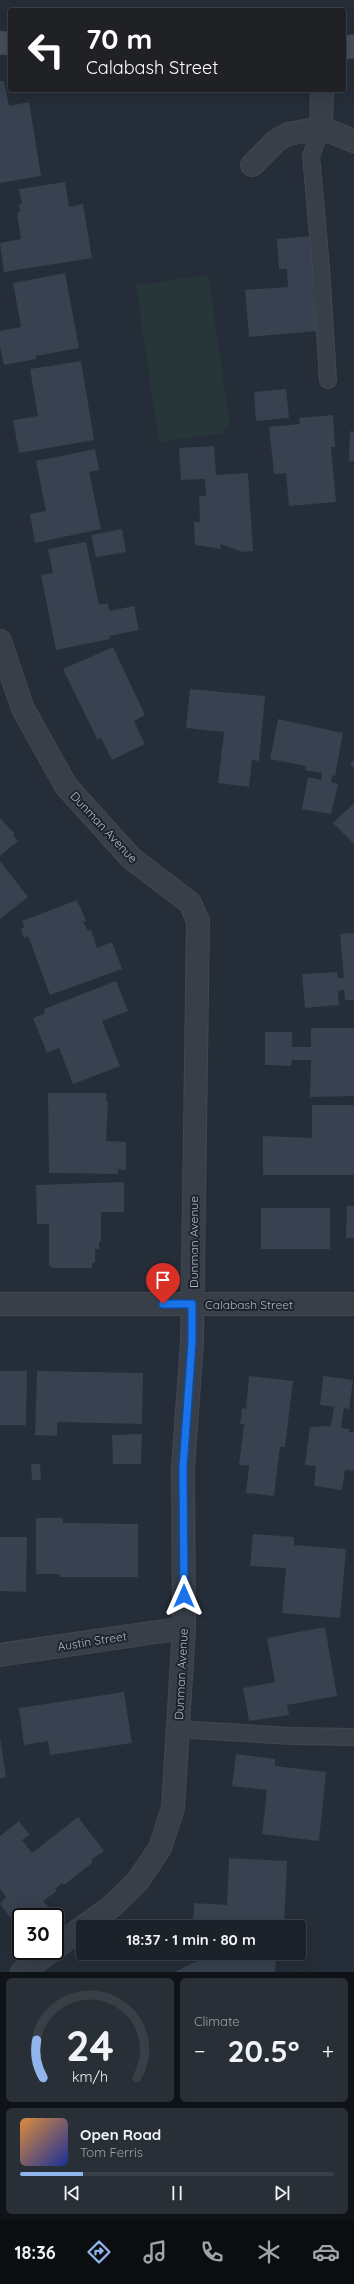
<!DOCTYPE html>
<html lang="en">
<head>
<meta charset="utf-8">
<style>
	body { margin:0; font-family:Quicksand,sans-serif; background:#292f36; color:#f1f3f6; height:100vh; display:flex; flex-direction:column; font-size:15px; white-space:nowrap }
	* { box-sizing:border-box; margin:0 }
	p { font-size:13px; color:#a0a4a8 }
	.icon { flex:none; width:22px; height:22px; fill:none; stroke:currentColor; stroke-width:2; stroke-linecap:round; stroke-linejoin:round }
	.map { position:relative; height:1972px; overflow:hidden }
	.side { display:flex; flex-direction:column; gap:6px; padding:6px; background:#0f1317; flex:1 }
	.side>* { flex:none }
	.top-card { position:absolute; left:8px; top:8px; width:338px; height:84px; border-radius:4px; box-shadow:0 4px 16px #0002,0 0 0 1px #3a3f47; background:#202124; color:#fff; overflow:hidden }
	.speed { position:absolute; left:12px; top:1908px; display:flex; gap:8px; font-size:20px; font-weight:700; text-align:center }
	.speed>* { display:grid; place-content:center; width:52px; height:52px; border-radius:50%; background:#1c222a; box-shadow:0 4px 16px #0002,0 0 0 1px #3a3f47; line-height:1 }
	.speed .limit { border:2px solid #111; border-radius:6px; background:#fff; color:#111 }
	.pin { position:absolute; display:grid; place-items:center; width:34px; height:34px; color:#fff; margin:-41px -17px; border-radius:50% 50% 50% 0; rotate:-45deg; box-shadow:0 0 4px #0007 }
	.pin .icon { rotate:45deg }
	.me { position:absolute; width:44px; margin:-22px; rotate:0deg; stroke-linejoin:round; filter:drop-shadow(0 0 3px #0008) }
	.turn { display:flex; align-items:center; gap:14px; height:84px; padding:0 12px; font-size:18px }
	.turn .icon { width:52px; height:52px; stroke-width:2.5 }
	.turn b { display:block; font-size:28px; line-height:34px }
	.big { font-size:30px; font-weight:700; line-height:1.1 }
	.side .card { flex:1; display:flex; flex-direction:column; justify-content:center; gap:6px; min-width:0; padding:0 14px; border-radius:6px; background:#292f36 }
	.side .dial { align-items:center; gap:0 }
	.dial svg { height:104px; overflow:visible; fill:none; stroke:#3a3f47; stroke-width:7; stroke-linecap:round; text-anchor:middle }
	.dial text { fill:#f1f3f6; stroke:none }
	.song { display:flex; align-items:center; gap:12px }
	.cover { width:48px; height:48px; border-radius:6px; background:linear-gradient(135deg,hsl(30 70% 55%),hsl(230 70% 35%)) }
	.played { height:4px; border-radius:2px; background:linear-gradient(90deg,#91b4ec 20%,#3a3f47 20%) }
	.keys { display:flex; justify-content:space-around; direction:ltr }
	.heat { display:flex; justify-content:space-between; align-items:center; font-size:22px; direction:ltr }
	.side .tiles { flex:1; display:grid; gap:6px; grid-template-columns:1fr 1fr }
	.card:last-child { grid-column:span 2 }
	.trip { position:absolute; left:76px; top:1920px; width:230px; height:40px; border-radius:4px; background:#1c222a; box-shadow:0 4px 16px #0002,0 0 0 1px #3a3f47; font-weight:700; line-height:40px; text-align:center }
	.dock { display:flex; height:64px; justify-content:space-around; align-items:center; background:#0b0e11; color:#a0a4a8 }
	.dock .icon { width:28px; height:28px }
	.dock .on { color:#91b4ec }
	.dock b { font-size:18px; color:#f1f3f6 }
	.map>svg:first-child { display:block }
</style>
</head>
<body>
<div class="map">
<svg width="354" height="1972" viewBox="0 0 354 1972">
	<rect width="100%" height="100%" fill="#252d38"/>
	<path fill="#273739" d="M208,275L230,424L223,433L159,442L136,285Z"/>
	<path fill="#37414f" d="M0,81H4L9,106L29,102L41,176L0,183Z
		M65,182L69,207L83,204L92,258L4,272L0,243L21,239L17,213L20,212L19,205L22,204L19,189Z
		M311,236L315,289H313L317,331L249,337L245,290L288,287L287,269H279L277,239Z
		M65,273L79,348L36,356V359L4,365L0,347V331L21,327L13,283Z
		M81,361L94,440L19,453L13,420L38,416L30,369Z
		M286,389L289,418L256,421L254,392Z
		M333,415L335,447H331L336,502L289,506L286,473L274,474L269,427L300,424L299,418Z
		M350,431L354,432V461H349Z
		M214,446L216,475L248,473L253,551L243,552L220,544L221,549L195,545L194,522H200L199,496H206L205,479L181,480L179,448Z
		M95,449L99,470L89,472L101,529L35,543L30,514L46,511L36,461Z
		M122,529L126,552L96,557L91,535Z
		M86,542L99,605L108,603L109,611L134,606L139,630L109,636L110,639L56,650L41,575L53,573L48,549Z
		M113,647L145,715L134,721L145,744L112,760L101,738L97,739L63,669Z
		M190,689L265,696L259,761L252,760L249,787L218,783L224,732L186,728Z
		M278,719L343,733L335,776L332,775L331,782L338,784L331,814L302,809L308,777L321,780L322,773L305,770L306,766L270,759Z
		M354,760V768L350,765Z
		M354,803V844L333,823Z
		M0,818L15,834L13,835L18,841L0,856Z
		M0,861L28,897L0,919Z
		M77,900L86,921L83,922L88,931L91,930L97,948L112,942L122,969L50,995L28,936L24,938L21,929L24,927L22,921Z
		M354,933V1000H345L344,990L338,991L339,1005L305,1008L302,974L337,972L338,978H344L340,934Z
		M116,981L128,1011L102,1021L120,1066L73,1084L59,1048L47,1053L33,1018L45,1013L44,1009Z
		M311,1028H354V1096L310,1097L311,1060H292L291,1066L265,1065V1032H292V1047H311Z
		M48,1093H106V1101L108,1102L106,1141L126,1142V1170L118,1169V1174L49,1173Z
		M312,1105H354V1175H263V1136L312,1138Z
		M124,1182V1212H101V1241H99V1249H95V1263H92V1268H52L49,1265V1224H37L36,1185Z
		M347,1206H354V1238H346Z
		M261,1208H330V1249H261Z
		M0,1371H27L26,1425H0Z
		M37,1371L143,1373L142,1424L57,1422V1436L35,1435Z
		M249,1376L293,1381L285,1447H280L274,1496L246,1493L249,1466L239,1465L244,1424H240L242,1408L246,1409Z
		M323,1376L353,1380L349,1409L344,1408L341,1428L349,1429V1432H354V1471L345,1470L342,1490L314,1486L316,1466L305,1465L310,1427L331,1426L334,1407L320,1405Z
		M142,1434L141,1464H113L112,1435Z
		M31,1464H40L41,1480H32Z
		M36,1518H63V1523L138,1524V1577H60V1574H36Z
		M253,1534L294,1537V1545L346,1549L340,1618L282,1613L286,1568L250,1566Z
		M0,1537H27L26,1592L0,1591Z
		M325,1627L337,1696L287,1705L289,1715L249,1721L243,1688L275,1682L267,1638Z
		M124,1692L132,1743L50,1755L48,1741L24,1745L19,1708Z
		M0,1738L6,1777L0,1778Z
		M236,1754L275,1759V1766L326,1772L319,1841L262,1834L267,1790L232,1786Z
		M78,1817L104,1851L91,1860L93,1862L64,1885L62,1883L55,1889L57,1891L43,1901L49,1908L37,1917H21V1931L0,1904L6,1897L0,1889V1836L19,1821L30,1835L22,1840L32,1853Z
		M229,1858L287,1861L284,1927H193L194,1903L227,1905Z
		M213,1953H274V1956L276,1955L275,1972H175Z"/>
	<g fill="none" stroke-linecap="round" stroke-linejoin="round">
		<g stroke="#414852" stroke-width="18">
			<path id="lane" d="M321,128L311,156L321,267L328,380
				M178,1729L292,1736L354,1737"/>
		</g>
		<g stroke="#414852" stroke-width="24">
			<path id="street" d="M322,90L321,128L354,141
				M252,165L276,141L288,134L321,128
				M0,641L23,709L66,786L131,858L190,903L198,921L192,1342L183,1468L184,1628L173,1808L160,1848L137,1882L111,1907L83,1927
				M0,1304H354
				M0,1655L184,1628
				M55,1948L83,1927
				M22,1972L51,1951"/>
		</g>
		<g stroke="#414852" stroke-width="24">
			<path id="secondary" d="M0,43H10
				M344,48L354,46"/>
		</g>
		<use href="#lane" stroke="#383f49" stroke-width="16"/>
		<use href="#street" stroke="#383f49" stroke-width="22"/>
		<use href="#secondary" stroke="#474e5b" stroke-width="22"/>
	</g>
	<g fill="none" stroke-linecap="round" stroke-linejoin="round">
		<g stroke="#114b97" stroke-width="10">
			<path id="route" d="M163,1304H192V1342L183,1468L184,1596"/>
		</g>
		<use href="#route" stroke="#1a73e8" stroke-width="7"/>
	</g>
	<g text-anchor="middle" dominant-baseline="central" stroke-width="4" stroke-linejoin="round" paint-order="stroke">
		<g font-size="12" fill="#b3bac5" stroke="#1d242e">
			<text transform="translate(104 827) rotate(47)">Dunman Avenue</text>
			<text transform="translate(193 1242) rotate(-90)">Dunman Avenue</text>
			<text x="249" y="1304">Calabash Street</text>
			<text transform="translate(92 1641) rotate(-9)">Austin Street</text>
			<text transform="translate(181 1674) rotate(-87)">Dunman Avenue</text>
		</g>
	</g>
</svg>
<div class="speed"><div class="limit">30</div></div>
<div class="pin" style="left:163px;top:1304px;background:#d93025"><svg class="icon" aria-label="arrive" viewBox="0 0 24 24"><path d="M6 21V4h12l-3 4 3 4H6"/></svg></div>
<svg class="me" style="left:184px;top:1596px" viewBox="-20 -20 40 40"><path d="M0-17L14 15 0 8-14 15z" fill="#1a73e8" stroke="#fff" stroke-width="4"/></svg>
<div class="trip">18:37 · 1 min · 80 m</div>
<div class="top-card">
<div class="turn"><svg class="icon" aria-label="left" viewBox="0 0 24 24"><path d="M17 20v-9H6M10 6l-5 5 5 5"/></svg><div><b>70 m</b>Calabash Street</div></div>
</div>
</div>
<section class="side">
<div class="tiles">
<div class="card dial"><svg viewBox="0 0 100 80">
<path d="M14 69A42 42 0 1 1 86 69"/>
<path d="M14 69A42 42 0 0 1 9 40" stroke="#91b4ec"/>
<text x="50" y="56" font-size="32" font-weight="700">24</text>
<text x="50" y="72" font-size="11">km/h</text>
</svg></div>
<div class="card"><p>Climate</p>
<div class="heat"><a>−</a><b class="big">20.5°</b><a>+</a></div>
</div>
<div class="card">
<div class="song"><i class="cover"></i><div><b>Open Road</b><p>Tom Ferris</p></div></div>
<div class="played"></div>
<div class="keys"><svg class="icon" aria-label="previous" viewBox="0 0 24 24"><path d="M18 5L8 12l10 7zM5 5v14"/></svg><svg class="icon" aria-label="pause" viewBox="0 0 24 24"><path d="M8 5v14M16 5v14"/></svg><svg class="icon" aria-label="next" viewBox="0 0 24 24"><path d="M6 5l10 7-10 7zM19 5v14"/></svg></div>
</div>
</div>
</section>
<nav class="dock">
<b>18:36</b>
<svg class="icon on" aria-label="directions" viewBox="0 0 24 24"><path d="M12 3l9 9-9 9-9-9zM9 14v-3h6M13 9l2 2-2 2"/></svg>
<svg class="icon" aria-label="music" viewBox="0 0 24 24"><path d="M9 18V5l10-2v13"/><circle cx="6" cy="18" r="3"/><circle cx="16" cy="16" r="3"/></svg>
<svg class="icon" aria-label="phone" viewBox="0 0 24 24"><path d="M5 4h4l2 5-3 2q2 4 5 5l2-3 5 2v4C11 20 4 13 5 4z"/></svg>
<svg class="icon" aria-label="climate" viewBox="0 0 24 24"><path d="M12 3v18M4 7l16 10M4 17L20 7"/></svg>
<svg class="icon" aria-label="car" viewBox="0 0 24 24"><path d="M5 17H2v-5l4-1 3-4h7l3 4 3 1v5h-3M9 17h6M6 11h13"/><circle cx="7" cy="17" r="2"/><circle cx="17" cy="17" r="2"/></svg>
</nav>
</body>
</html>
